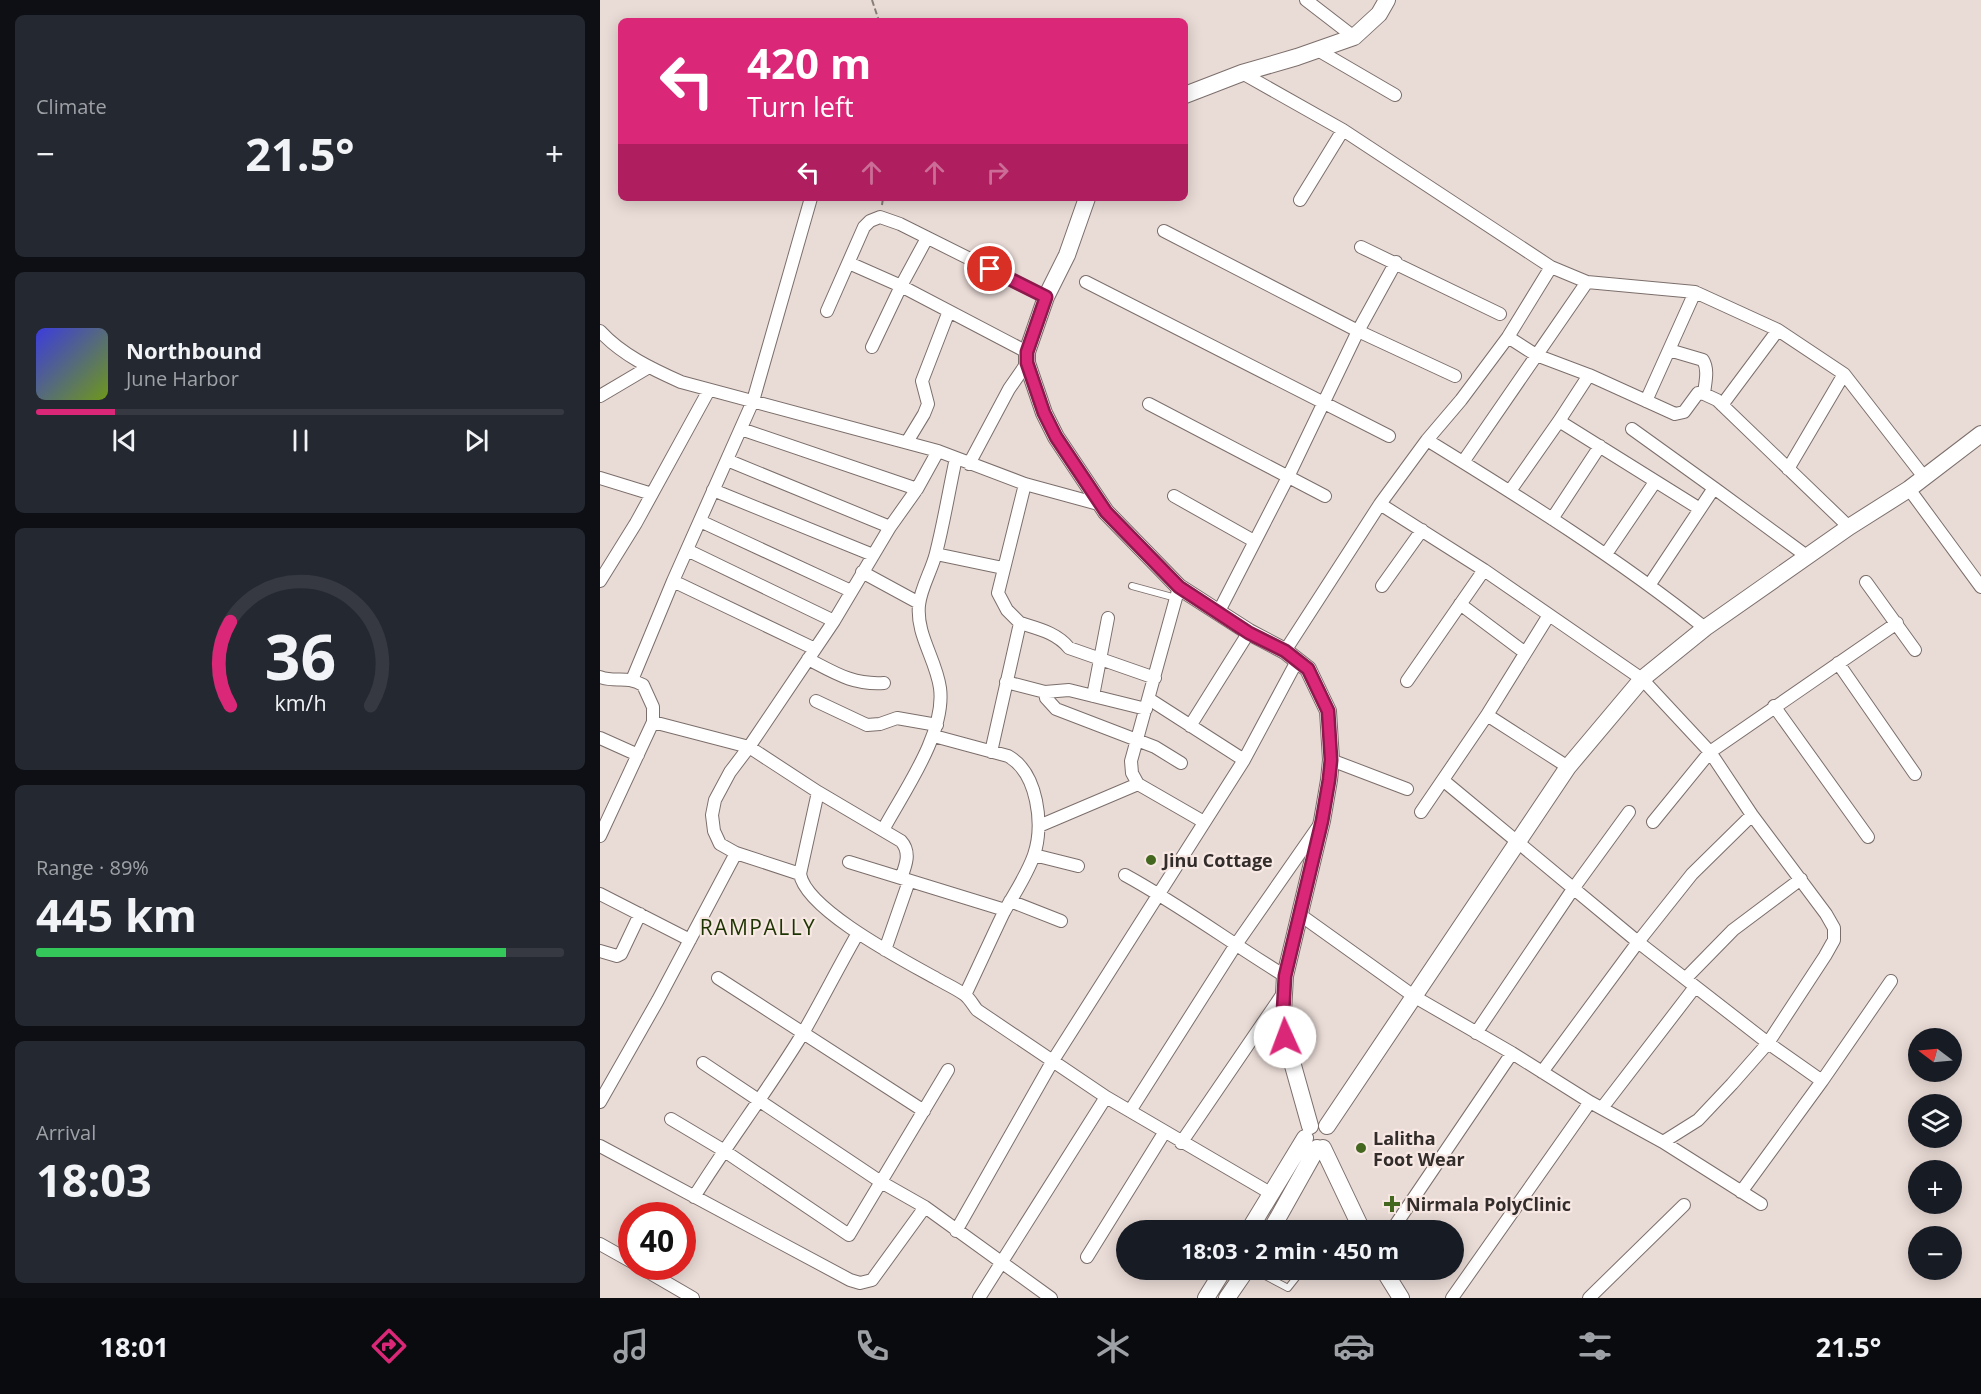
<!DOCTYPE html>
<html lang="en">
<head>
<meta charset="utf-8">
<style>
	body { margin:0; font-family:"Open Sans",sans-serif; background:#242831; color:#f1f3f6; height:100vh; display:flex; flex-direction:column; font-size:22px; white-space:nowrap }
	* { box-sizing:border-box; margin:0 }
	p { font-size:20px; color:#9ea1a6 }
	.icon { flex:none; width:33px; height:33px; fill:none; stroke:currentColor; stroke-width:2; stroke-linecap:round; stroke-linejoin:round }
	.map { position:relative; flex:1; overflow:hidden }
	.details { display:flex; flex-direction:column; gap:15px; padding:15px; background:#0d0f14; width:600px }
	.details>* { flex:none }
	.top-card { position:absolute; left:18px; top:18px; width:570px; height:183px; border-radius:9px; box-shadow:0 3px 15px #0003; background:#db2777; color:#fff; overflow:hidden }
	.needle { width:39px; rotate:286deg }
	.buttons { position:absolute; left:1308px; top:1028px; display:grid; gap:12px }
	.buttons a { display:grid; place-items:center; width:54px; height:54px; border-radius:50%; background:#171b24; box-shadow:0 3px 15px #0003; font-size:30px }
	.speed { position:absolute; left:18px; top:1202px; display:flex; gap:12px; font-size:30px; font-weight:700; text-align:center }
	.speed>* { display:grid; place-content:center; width:78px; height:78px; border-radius:50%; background:#171b24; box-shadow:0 3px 15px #0003; line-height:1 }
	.speed .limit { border:9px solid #d22; background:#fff; color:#111 }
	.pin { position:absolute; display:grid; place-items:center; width:51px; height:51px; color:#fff; margin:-26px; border:3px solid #fff; border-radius:50%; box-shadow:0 2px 6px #0007 }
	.me { position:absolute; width:66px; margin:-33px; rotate:358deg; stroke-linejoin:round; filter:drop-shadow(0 0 4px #0008) }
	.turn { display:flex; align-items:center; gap:21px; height:126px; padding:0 30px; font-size:27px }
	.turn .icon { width:78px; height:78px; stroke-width:2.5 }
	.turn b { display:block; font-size:42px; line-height:51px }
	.lanes { display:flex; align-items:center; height:57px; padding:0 30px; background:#0003; justify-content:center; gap:30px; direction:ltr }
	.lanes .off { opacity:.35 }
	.big { font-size:45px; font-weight:700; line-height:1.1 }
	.details .card { flex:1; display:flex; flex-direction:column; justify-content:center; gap:9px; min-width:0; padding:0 21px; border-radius:9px; background:#242831 }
	.details .dial { align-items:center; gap:0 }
	.dial svg { height:156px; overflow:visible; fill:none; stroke:#363941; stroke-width:7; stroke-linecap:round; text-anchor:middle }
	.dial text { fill:#f1f3f6; stroke:none }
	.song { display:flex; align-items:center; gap:18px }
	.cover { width:72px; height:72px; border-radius:9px; background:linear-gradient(135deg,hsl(240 70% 55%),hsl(80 70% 35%)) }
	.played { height:6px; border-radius:3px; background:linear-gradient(90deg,#db2777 15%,#363941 15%) }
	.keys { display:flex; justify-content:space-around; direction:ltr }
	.heat { display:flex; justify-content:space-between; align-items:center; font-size:33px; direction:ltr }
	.charge { height:9px; border-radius:4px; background:linear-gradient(90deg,#34c759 89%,#363941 0) }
	.trip { position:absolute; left:516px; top:1220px; width:348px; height:60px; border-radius:30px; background:#171b24; box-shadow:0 3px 15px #0003; font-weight:700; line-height:60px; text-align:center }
	.menu { display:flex; height:96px; justify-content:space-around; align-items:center; background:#090b0e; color:#9ea1a6 }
	.menu .icon { width:42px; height:42px }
	.menu .selected { color:#db2777 }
	.menu b { font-size:27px; color:#f1f3f6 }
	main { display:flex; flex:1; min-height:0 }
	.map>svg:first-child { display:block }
</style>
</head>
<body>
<main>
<section class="details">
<div class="card"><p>Climate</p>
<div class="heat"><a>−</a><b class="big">21.5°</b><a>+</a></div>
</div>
<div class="card">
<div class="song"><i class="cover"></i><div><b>Northbound</b><p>June Harbor</p></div></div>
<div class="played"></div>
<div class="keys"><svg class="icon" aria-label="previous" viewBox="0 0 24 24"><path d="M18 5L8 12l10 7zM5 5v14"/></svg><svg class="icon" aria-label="pause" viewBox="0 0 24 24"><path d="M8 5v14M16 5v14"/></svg><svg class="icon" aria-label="next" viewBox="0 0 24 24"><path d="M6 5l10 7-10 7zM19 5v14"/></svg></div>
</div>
<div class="card dial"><svg viewBox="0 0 100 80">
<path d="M14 69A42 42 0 1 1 86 69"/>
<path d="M14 69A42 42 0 0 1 14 26" stroke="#db2777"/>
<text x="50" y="56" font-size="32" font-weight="700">36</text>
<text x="50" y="72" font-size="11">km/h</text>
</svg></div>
<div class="card"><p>Range · 89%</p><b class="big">445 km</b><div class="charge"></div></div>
<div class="card"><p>Arrival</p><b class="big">18:03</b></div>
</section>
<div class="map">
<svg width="1381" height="1298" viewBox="0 0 1381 1298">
	<rect width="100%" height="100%" fill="#e9dbd6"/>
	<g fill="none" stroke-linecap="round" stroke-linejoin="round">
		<g stroke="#7c6f6b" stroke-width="8">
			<path id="lane" d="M532,586L576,598
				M652,1269L688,1288L703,1269"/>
		</g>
		<g stroke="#7c6f6b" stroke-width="14">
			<path id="street" d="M706,0L754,37
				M716,49L795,95
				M642,73L743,130L951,267L987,282L1095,292L1178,330L1244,374L1324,477
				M700,200L743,130
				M564,231L758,331L855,376
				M761,247L900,314
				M249,263L301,286L427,352
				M486,282L789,436
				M227,311L264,227L270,221L280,217L300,224L446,297
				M0,331C22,355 52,369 81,382L338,451L425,484L502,505
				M908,337L936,355L989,375L1075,414L1084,412L1098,393L1104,394L1117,400L1249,527
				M272,347L301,286L327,238
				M1069,350L1103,360C1109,370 1105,383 1104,394
				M0,396L49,367
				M1046,401L1095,292
				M549,404L725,496
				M1122,405L1178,330
				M959,421L1100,509
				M141,429L317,489
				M1032,429L1114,488L1050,584
				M827,440C923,499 1017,558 1105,628
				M307,442L324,414L328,404L322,381L349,311
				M127,460L290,527
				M863,462L987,282
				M369,464L409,389L427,363
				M1188,469L1244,374
				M0,478L52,494
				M1114,488L1208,557
				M1309,489L1381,587
				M113,490L273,555
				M910,491L959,421L989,375
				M574,496L654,541
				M780,504L884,570L1042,679L1110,752L1152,815L1226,914L1234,928V940L1225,956L1168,1043L1132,1084L1098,1120L1063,1142
				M952,519L1000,446
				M100,521L251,591
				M87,550L234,621
				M336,554L403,568
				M1006,554L1055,482
				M262,572L319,603
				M0,581L36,523L109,390
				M73,581L215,649
				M1266,582L1315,650
				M782,586L822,530
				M579,587L531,761L532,773L538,784L604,822
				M860,604L924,652
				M618,613L688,477L758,331L796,262
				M949,615L887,715L968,767
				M420,623C439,629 457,633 469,648L555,678
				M685,651L780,504L827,440L861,400L908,337L951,267
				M208,659C235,673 253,685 284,683
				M1238,663L1315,774
				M0,677C16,683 26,675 43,685L53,707V722L0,836
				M32,680L73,581L153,401L211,198
				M807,681L884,570
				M406,682L445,692L469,690L546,709
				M445,692L446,698L456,709L555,747L581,763
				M493,696L508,618
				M549,699L644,760
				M216,701L267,725L280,724L297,718L337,725
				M1174,706L1268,837
				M53,722L149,747L218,792L301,841C311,852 306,865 301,878
				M590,726L649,632
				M334,736L408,756C438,773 444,825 434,855C427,875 414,894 404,912C391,939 378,968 365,995
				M0,738L38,755
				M391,752L420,623L407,610L398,593L425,484
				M731,760L807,789
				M844,781L1038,942L1168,1043L1222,1081L1291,981
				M218,792L200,874C206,910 305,961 337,979C346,984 357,989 365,995C370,999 373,1005 377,1010L506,1097L672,1194
				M821,812L887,715
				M1053,822L1110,752L1297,623
				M439,826L538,784
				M283,830C304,791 346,733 340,688C336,659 316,635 319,605C321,587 332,570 336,553C344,522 349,490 356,458
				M434,855L478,866
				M249,862L405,910
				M200,874L136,853L120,844L114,831L112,815L115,800L130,772L149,747L234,621L290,527L317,489L338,451
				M525,875C580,905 631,943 685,976
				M0,894L90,940
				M410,901L461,921
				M699,914L815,997L912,1053L990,1102L1063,1142L1161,1204
				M285,950L309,881
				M0,951L17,956L21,954L40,914
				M118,978L324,1111
				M1086,978L1133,930L1201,879
				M876,1033L973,889L1029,812
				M103,1063L281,1182L325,1207L451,1298
				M942,1072L1038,942L1092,874L1152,815
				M0,1102L58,1000L136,853
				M1002,1108L1095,987
				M530,1111L635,946L718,827
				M71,1119L123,1150L249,1235L348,1070
				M581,1143L684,992
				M0,1146L250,1280L260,1283L272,1280L325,1207
				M1141,1192L1222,1081
				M94,1197C129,1141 169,1089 203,1033C222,1000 239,966 258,933
				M792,1230L912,1053
				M356,1231L452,1062L644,760L697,661
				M0,1244L32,1262
				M487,1257L564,1133
				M38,1266L93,1298
				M379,1298L506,1097
				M852,1298L990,1102
				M989,1298L1084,1205"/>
		</g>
		<g stroke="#7c6f6b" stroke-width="18">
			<path id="secondary" d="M585,95L642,73L697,57L754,37L779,14L787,0
				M487,198L467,255L446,297L427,352V363L444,413L456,437L506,512L579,587L649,632L685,651L708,669L728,711L731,760L729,780L722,821L685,976L683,1012L685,1037L710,1126
				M727,1126L968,767L1042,679L1105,628L1249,527L1309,489L1381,434
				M723,1148L762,1230
				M649,1230L705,1138
				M671,1230L717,1148
				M783,1269L801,1298
				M606,1298L624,1269
				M627,1298L647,1269"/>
		</g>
		<path stroke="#877e7a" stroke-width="2" stroke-dasharray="6 3" stroke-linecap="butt" d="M272,0L279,21
			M282,205L283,198"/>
		<use href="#lane" stroke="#fff" stroke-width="6"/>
		<use href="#street" stroke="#fff" stroke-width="12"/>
		<use href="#secondary" stroke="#fff" stroke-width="16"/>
	</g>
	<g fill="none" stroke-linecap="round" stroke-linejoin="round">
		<g stroke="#8e194d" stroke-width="15">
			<path id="route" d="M390,269L446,297L427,352V363L444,413L456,437L506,512L579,587L649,633L685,651L708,669L728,711L731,760L729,780L722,821L685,976L683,1012L685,1037"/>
		</g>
		<use href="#route" stroke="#db2777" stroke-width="10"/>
	</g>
	<g fill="#43671f" stroke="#f7e8e3" stroke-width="2">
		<circle cx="551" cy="860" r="6"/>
		<circle cx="761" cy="1148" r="6"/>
		<path d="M789 1195h6v6h6v6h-6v6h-6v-6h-6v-6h6z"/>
	</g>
	<g text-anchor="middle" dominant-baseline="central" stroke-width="4.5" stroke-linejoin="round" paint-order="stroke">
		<g font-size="18" font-weight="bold" fill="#322d2b" stroke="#f7e8e3" text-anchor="start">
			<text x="563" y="860">Jinu Cottage</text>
			<text x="773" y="1138">Lalitha<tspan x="773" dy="21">Foot Wear</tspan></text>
			<text x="806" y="1204">Nirmala PolyClinic</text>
		</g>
		<g font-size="21" letter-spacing="1.5" fill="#1d3402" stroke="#f7e8e3">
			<text x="158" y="927">RAMPALLY</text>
		</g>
	</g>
</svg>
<div class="buttons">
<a><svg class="needle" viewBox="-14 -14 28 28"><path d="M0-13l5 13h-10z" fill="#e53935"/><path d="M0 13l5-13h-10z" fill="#9ea1a6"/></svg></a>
<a><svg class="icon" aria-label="layers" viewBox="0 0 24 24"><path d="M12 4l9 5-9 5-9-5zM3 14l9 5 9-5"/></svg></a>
<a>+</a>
<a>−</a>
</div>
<div class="speed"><div class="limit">40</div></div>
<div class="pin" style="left:390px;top:269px;background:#d93025"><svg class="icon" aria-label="arrive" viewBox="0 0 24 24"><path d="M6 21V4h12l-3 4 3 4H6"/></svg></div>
<svg class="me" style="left:685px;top:1037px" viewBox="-20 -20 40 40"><circle r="19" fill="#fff"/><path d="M0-13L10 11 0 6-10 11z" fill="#db2777"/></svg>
<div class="trip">18:03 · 2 min · 450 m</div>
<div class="top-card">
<div class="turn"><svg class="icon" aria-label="left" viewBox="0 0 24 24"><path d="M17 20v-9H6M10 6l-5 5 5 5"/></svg><div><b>420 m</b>Turn left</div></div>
<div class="lanes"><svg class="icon" aria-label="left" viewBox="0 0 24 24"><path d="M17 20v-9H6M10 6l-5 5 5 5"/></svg><svg class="icon off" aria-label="ahead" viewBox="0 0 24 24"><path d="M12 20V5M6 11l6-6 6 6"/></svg><svg class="icon off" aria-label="ahead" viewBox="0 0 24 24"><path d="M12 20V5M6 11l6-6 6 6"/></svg><svg class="icon off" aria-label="right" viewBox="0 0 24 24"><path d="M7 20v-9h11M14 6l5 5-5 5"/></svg></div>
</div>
</div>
</main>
<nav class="menu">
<b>18:01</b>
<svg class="icon selected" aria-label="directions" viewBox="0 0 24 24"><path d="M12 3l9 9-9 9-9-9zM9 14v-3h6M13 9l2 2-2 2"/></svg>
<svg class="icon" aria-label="music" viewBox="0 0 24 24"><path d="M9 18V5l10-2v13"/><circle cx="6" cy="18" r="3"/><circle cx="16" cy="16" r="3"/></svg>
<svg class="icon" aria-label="phone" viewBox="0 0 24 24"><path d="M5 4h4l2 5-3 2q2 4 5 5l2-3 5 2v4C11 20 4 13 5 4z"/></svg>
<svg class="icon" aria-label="climate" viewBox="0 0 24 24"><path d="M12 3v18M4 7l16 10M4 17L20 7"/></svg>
<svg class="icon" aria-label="car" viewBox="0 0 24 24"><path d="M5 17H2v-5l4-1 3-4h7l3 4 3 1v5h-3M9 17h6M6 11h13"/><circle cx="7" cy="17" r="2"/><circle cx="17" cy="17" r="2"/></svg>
<svg class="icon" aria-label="filters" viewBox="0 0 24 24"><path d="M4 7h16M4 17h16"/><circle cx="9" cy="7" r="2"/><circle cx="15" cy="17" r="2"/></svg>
<b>21.5°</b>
</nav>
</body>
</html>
